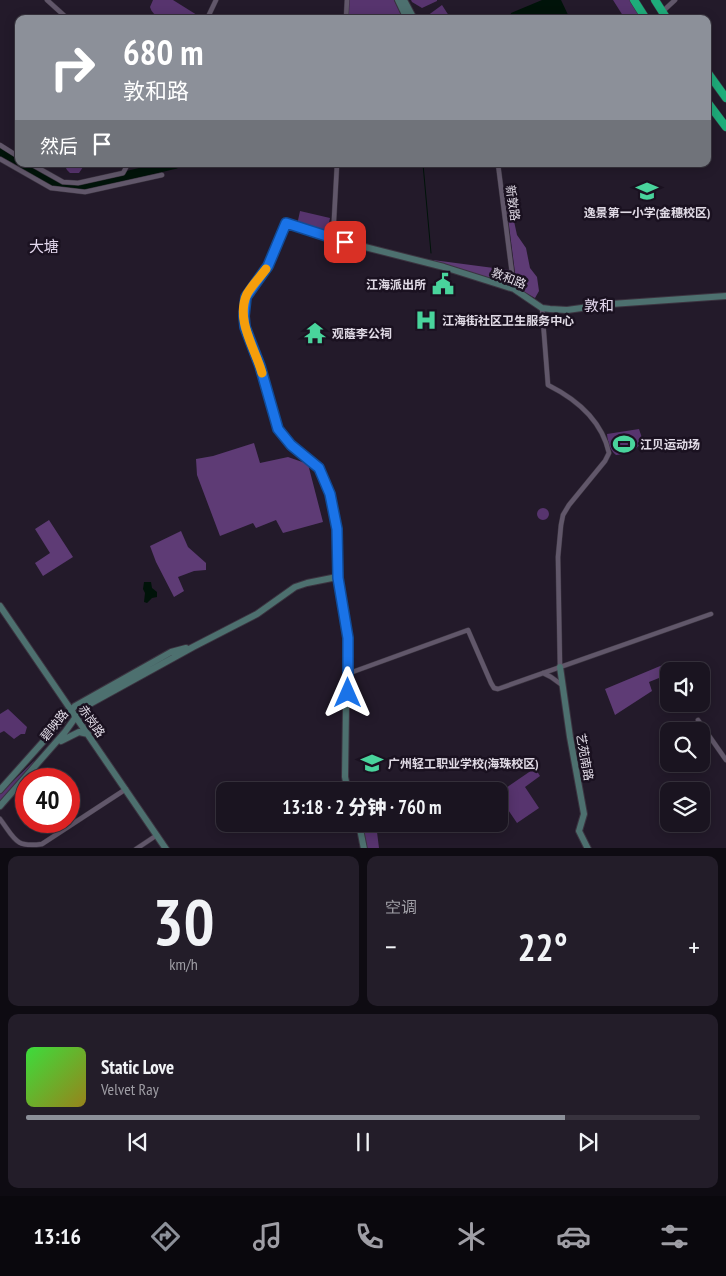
<!DOCTYPE html>
<html lang="zh">
<head>
<meta charset="utf-8">
<style>
	body { margin:0; font-family:"PT Sans Narrow","Noto Sans SC",sans-serif; background:#231d29; color:#f1f3f6; height:100vh; display:flex; flex-direction:column; font-size:19px; white-space:nowrap }
	* { box-sizing:border-box; margin:0 }
	p { font-size:16px; color:#9f9ea5 }
	.icon { flex:none; width:28px; height:28px; fill:none; stroke:currentColor; stroke-width:2; stroke-linecap:round; stroke-linejoin:round }
	.map { position:relative; height:848px; overflow:hidden }
	.sheet { display:flex; flex-direction:column; gap:8px; padding:8px; background:#0e0b12; flex:1 }
	.sheet>* { flex:none }
	.top-card { position:absolute; left:15px; top:15px; width:696px; height:152px; border-radius:10px; box-shadow:0 2px 12px #0003,0 0 0 1px #38333e; background:#8c9099; color:#fff; overflow:hidden }
	.buttons { position:absolute; left:660px; top:662px; display:grid; gap:10px }
	.buttons a { display:grid; place-items:center; width:50px; height:50px; border-radius:10px; background:#1a1420; box-shadow:0 2px 12px #0003,0 0 0 1px #38333e; font-size:25px }
	.speed { position:absolute; left:15px; top:768px; display:flex; gap:10px; font-size:25px; font-weight:700; text-align:center }
	.speed>* { display:grid; place-content:center; width:65px; height:65px; border-radius:50%; background:#1a1420; box-shadow:0 2px 12px #0003,0 0 0 1px #38333e; line-height:1 }
	.speed .limit { border:8px solid #d22; background:#fff; color:#111 }
	.pin { position:absolute; display:grid; place-items:center; width:42px; height:42px; color:#fff; margin:-21px; border-radius:10px; box-shadow:0 2px 8px #0006 }
	.me { position:absolute; width:55px; margin:-28px; rotate:0deg; stroke-linejoin:round; filter:drop-shadow(0 0 4px #0008) }
	.turn { display:flex; align-items:center; gap:18px; height:105px; padding:0 25px; font-size:22px }
	.turn .icon { width:65px; height:65px; stroke-width:2.5 }
	.turn b { display:block; font-size:35px; line-height:42px }
	.then { display:flex; align-items:center; height:48px; padding:0 25px; background:#0003; gap:10px; font-size:19px }
	.big { font-size:38px; font-weight:800; line-height:1.1 }
	.sheet .widget { flex:1; display:flex; flex-direction:column; justify-content:center; gap:8px; min-width:0; padding:0 18px; border-radius:10px; background:#231d29 }
	.sheet .dial { align-items:center; gap:0 }
	.dial b { font-size:65px; line-height:1 }
	.song { display:flex; align-items:center; gap:15px }
	.cover { width:60px; height:60px; border-radius:8px; background:linear-gradient(135deg,hsl(120 70% 55%),hsl(50 70% 35%)) }
	.played { height:5px; border-radius:2px; background:linear-gradient(90deg,#8c9099 80%,#38333e 80%) }
	.keys { display:flex; justify-content:space-around; direction:ltr }
	.heat { display:flex; justify-content:space-between; align-items:center; font-size:28px; direction:ltr }
	.sheet .tiles { flex:1; display:grid; gap:8px; grid-template-columns:1fr 1fr }
	.widget:last-child { grid-column:span 2 }
	.trip { position:absolute; left:216px; top:782px; width:292px; height:50px; border-radius:10px; background:#1a1420; box-shadow:0 2px 12px #0003,0 0 0 1px #38333e; font-weight:800; line-height:50px; text-align:center }
	.dock { display:flex; height:80px; justify-content:space-around; align-items:center; background:#0a080d; color:#9f9ea5 }
	.dock .icon { width:35px; height:35px }
	.dock .current { color:#8c9099 }
	.dock b { font-size:22px; color:#f1f3f6 }
	.map>svg:first-child { display:block }
</style>
</head>
<body>
<div class="map">
<svg width="726" height="849" viewBox="0 0 726 849">
	<rect width="100%" height="100%" fill="#231a2a"/>
	<path fill="#57346e" d="M153,0H173L197,15L199,19C184,19 155,25 150,7Z
		M349,0H394L403,19H348Z
		M411,0H437V1L422,8L412,2Z
		M613,0H632L644,19H625Z
		M442,5L451,19H427V16Z
		M64,164H85L79,173H70L67,170Z
		M300,211L330,218L327,232L297,225Z
		M639,429L642,438C638,452 629,453 616,455C609,449 608,442 607,434Z
		M537 514a6 6 0 1 1 12 0a6 6 0 1 1-12 0Z
		M8,709L27,727L25,734H21L14,739L4,731L0,733V714Z
		M34,761L32,768L0,803V794Z
		M535,768L540,776L525,787L539,808L517,823L500,798V792Z
		M362,824H376L379,848H365Z"/>
	<path fill="#5e3b75" d="M505,194L509,198L517,235L526,248L530,268L537,277L539,291L535,298L517,288Z
		M433,260L509,270L511,283L509,285L443,266Z
		M254,443L260,463L288,457L308,464L323,522L283,533L276,520L256,528L253,523L220,536L197,475L196,459L213,456Z
		M49,520L73,557L43,576L35,563L50,553L35,529Z
		M181,531L188,547L206,563V570L194,571L178,577L184,591L174,597L156,562L150,546Z
		M665,664L669,674L649,682L652,691L615,715L605,689Z"/>
	<path fill="#001309" d="M542,0H561L570,19H510L511,13Z
		M144,582H151L152,588L157,592V597L152,598L147,603L144,602L145,593L143,589Z"/>
	<g fill="none" stroke-linecap="round" stroke-linejoin="round">
		<path stroke="#001309" stroke-width="1" d="M423,164L431,253"/>
		<path stroke="#001309" stroke-width="9" d="M0,151L19,161
			M23,164L63,187L83,186L176,164"/>
		<g stroke="#3b3440" stroke-width="5.5">
			<path id="street" d="M47,0L68,19
				M662,12L675,0
				M207,19L216,0
				M346,19L347,0
				M0,145L19,157
				M0,159L51,188L85,192L162,175
				M31,164L63,182L78,183L123,173L128,164
				M498,164L514,289
				M333,238L337,164
				M542,308L548,385C576,399 602,421 609,453L605,461L569,505L563,515L561,525L558,557L560,667
				M543,673L551,677L562,685
				M347,674L468,630L491,683L494,688L498,689L711,614
				M698,720L726,760
				M701,739L708,734
				M666,763L669,761
				M0,819C15,839 15,848 42,844L126,789
				M136,849L157,835"/>
		</g>
		<g stroke="#3b3440" stroke-width="8">
			<path id="secondary" d="M398,0L407,19
				M404,0L414,19
				M0,606L166,849
				M560,667L570,737L584,814L579,831L588,849
				M61,741L79,732L88,734
				M0,790L75,706L171,652L186,648
				M348,791L345,777L347,638L337,577V529L334,508L326,481L319,467L291,445L279,429L260,366L245,327L244,316V304L248,293L268,266L286,223L345,242L444,267L501,285L514,289L542,308L550,309L567,310L611,304L726,296
				M0,806L65,732L80,711L86,706L193,647L257,614L295,587L307,583L337,577
				M359,824L364,849"/>
		</g>
		<g stroke="#3b3440" stroke-width="9">
			<path id="highway" d="M634,0L646,19
				M655,0L667,19
				M708,73L726,98
				M708,103L726,127"/>
		</g>
		<use href="#street" stroke="#61576a" stroke-width="4.5"/>
		<use href="#secondary" stroke="#4d706f" stroke-width="6"/>
		<use href="#highway" stroke="#1eac7a" stroke-width="8"/>
	</g>
	<g fill="none" stroke-linecap="round" stroke-linejoin="round">
		<g stroke="#114b97" stroke-width="12">
			<path id="route" d="M345,242L286,223L268,266L246,297L244,316L245,327L260,366L278,429L291,445L319,468L330,494L337,529L338,578L348,638V693"/>
		</g>
		<use href="#route" stroke="#1a73e8" stroke-width="9"/>
		<path stroke="#f59e0b" stroke-width="9" d="M262,373C255,348 235,320 247,294C252,285 260,277 266,269"/>
	</g>
	<defs>
		<g id="school-bare" transform="scale(1.725)"><path d="M0-5L7-2L0 1L-7-2ZM-4 1L0 2.5L4 1V4Q0 6-4 4Z" fill="#49d49c" stroke="#1a1120" stroke-width="2.5" paint-order="stroke"/></g>
		<g id="civic-bare" transform="scale(1.725)"><path d="M-.6-6.5H3V-4.5H.6V-3L4-1V1h2V6H-6V1h2V-1L-.6-3ZM-1.2 2.5V6h2.4V2.5Z" fill="#49d49c" stroke="#1a1120" stroke-width="2.5" paint-order="stroke"/></g>
		<g id="hospital-bare" transform="scale(1.725)"><path d="M-5-5h3v3.5h4V-5h3V5h-3V1.5h-4V5h-3Z" fill="#49d49c" stroke="#1a1120" stroke-width="2.5" paint-order="stroke"/></g>
		<g id="temple-bare" transform="scale(1.725)"><path d="M0-6L5-2H3V0L6.5 2.5H4V6H1.5V3h-3V6H-4V2.5H-6.5L-3 0V-2H-5Z" fill="#49d49c" stroke="#1a1120" stroke-width="2.5" paint-order="stroke"/></g>
		<g id="stadium-bare" transform="scale(1.725)"><path d="M0-5a6.5 5 0 1 0 0 10a6.5 5 0 1 0 0-10ZM-3.5-1.8h7v3.6h-7Z" fill="#49d49c" stroke="#1a1120" stroke-width="2.5" paint-order="stroke"/></g>
	</defs>
	<g fill-rule="evenodd">
		<use href="#school-bare" x="647" y="191"/>
		<use href="#civic-bare" x="443" y="284"/>
		<use href="#hospital-bare" x="426" y="320"/>
		<use href="#temple-bare" x="315" y="333"/>
		<use href="#stadium-bare" x="624" y="444"/>
		<use href="#school-bare" x="372" y="763"/>
	</g>
	<g text-anchor="middle" dominant-baseline="central" stroke-width="5" stroke-linejoin="round" paint-order="stroke">
		<g font-size="12" fill="#e0dae5" stroke="#1a1120">
			<text transform="translate(513 203) rotate(82)">新敦路</text>
			<text transform="translate(509 278) rotate(22)">敦和路</text>
			<text transform="translate(92 721) rotate(55)">赤岗路</text>
			<text transform="translate(54 725) rotate(-51)">碧映路</text>
			<text transform="translate(585 757) rotate(80)">艺苑南路</text>
		</g>
		<g font-size="12" font-weight="bold" fill="#e0dae5" stroke="#1a1120" text-anchor="start">
			<text x="647" y="212" text-anchor="middle">逸景第一小学(金穗校区)</text>
			<text x="426" y="284" text-anchor="end">江海派出所</text>
			<text x="442" y="320">江海街社区卫生服务中心</text>
			<text x="332" y="333">观蔭李公祠</text>
			<text x="640" y="444">江贝运动场</text>
			<text x="388" y="763">广州轻工职业学校(海珠校区)</text>
		</g>
		<g font-size="15" fill="#e3d7ed" stroke="#1a1120">
			<text x="44" y="246">大塘</text>
			<text x="599" y="305">敦和</text>
		</g>
	</g>
</svg>
<div class="buttons">
<a><svg class="icon" aria-label="sound" viewBox="0 0 24 24"><path d="M4 9h4l5-4v14l-5-4H4zM17 9q2 3 0 6"/></svg></a>
<a><svg class="icon" aria-label="search" viewBox="0 0 24 24"><circle cx="10" cy="10" r="6"/><path d="M15 15l6 6"/></svg></a>
<a><svg class="icon" aria-label="layers" viewBox="0 0 24 24"><path d="M12 4l9 5-9 5-9-5zM3 14l9 5 9-5"/></svg></a>
</div>
<div class="speed"><div class="limit">40</div></div>
<div class="pin" style="left:345px;top:242px;background:#d93025"><svg class="icon" aria-label="arrive" viewBox="0 0 24 24"><path d="M6 21V4h12l-3 4 3 4H6"/></svg></div>
<svg class="me" style="left:348px;top:693px" viewBox="-20 -20 40 40"><path d="M0-17L14 15 0 8-14 15z" fill="#1a73e8" stroke="#fff" stroke-width="4"/></svg>
<div class="trip">13:18 · 2 分钟 · 760 m</div>
<div class="top-card">
<div class="turn"><svg class="icon" aria-label="right" viewBox="0 0 24 24"><path d="M7 20v-9h11M14 6l5 5-5 5"/></svg><div><b>680 m</b>敦和路</div></div>
<div class="then">然后<svg class="icon" aria-label="arrive" viewBox="0 0 24 24"><path d="M6 21V4h12l-3 4 3 4H6"/></svg></div>
</div>
</div>
<section class="sheet">
<div class="tiles">
<div class="widget dial"><b>30</b><p>km/h</p></div>
<div class="widget"><p>空调</p>
<div class="heat"><a>−</a><b class="big">22°</b><a>+</a></div>
</div>
<div class="widget">
<div class="song"><i class="cover"></i><div><b>Static Love</b><p>Velvet Ray</p></div></div>
<div class="played"></div>
<div class="keys"><svg class="icon" aria-label="previous" viewBox="0 0 24 24"><path d="M18 5L8 12l10 7zM5 5v14"/></svg><svg class="icon" aria-label="pause" viewBox="0 0 24 24"><path d="M8 5v14M16 5v14"/></svg><svg class="icon" aria-label="next" viewBox="0 0 24 24"><path d="M6 5l10 7-10 7zM19 5v14"/></svg></div>
</div>
</div>
</section>
<nav class="dock">
<b>13:16</b>
<svg class="icon current" aria-label="directions" viewBox="0 0 24 24"><path d="M12 3l9 9-9 9-9-9zM9 14v-3h6M13 9l2 2-2 2"/></svg>
<svg class="icon" aria-label="music" viewBox="0 0 24 24"><path d="M9 18V5l10-2v13"/><circle cx="6" cy="18" r="3"/><circle cx="16" cy="16" r="3"/></svg>
<svg class="icon" aria-label="phone" viewBox="0 0 24 24"><path d="M5 4h4l2 5-3 2q2 4 5 5l2-3 5 2v4C11 20 4 13 5 4z"/></svg>
<svg class="icon" aria-label="climate" viewBox="0 0 24 24"><path d="M12 3v18M4 7l16 10M4 17L20 7"/></svg>
<svg class="icon" aria-label="car" viewBox="0 0 24 24"><path d="M5 17H2v-5l4-1 3-4h7l3 4 3 1v5h-3M9 17h6M6 11h13"/><circle cx="7" cy="17" r="2"/><circle cx="17" cy="17" r="2"/></svg>
<svg class="icon" aria-label="filters" viewBox="0 0 24 24"><path d="M4 7h16M4 17h16"/><circle cx="9" cy="7" r="2"/><circle cx="15" cy="17" r="2"/></svg>
</nav>
</body>
</html>
